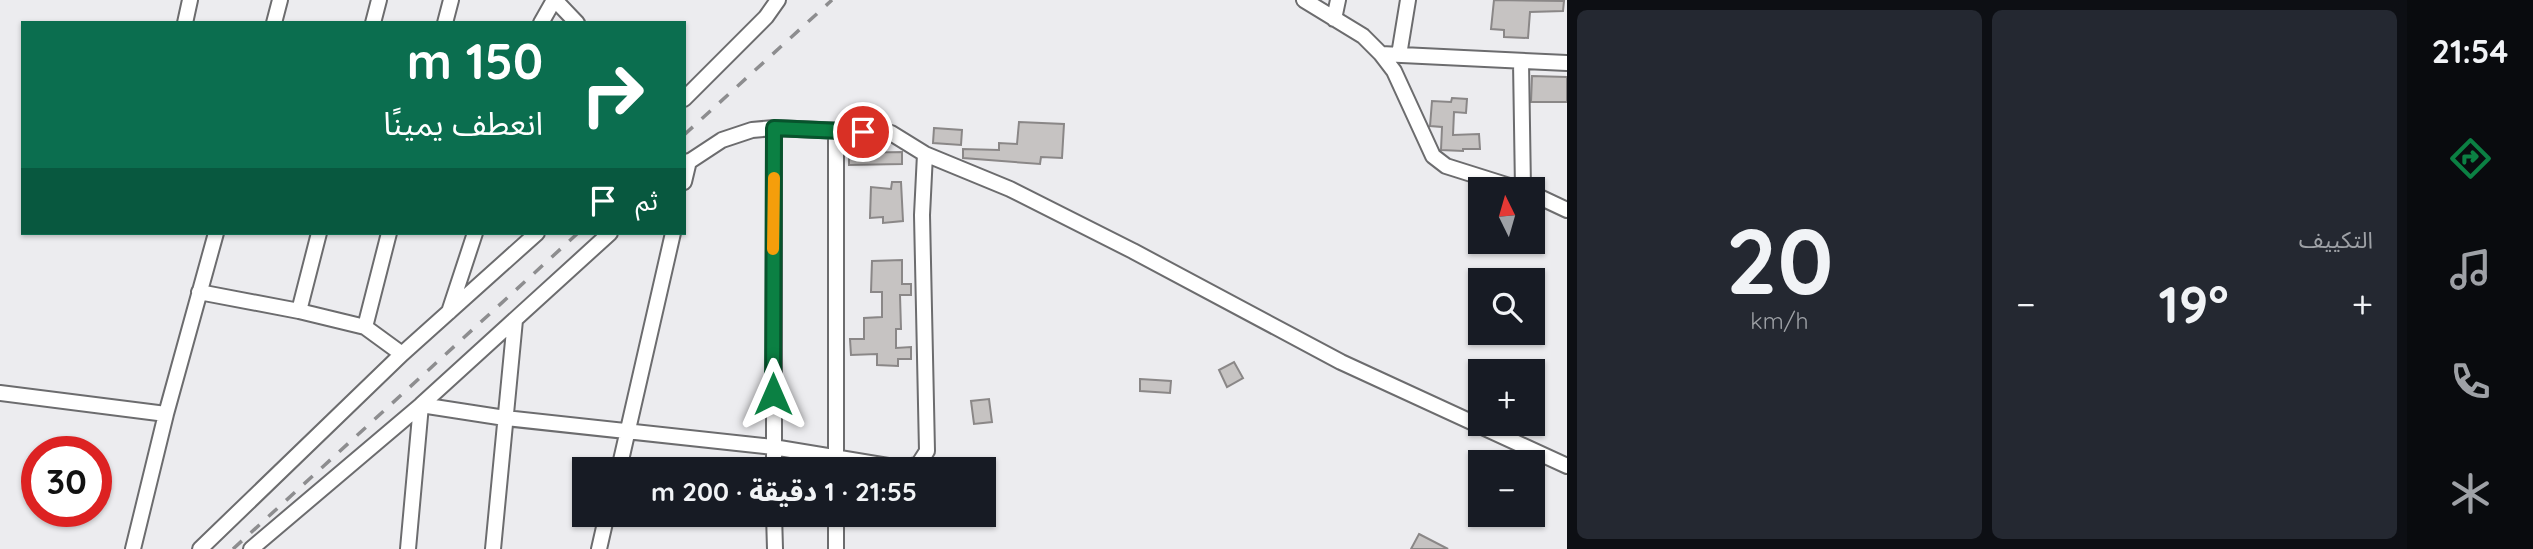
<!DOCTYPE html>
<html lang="ar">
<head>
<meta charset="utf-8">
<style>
	body { margin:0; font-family:Quicksand,"Noto Sans Arabic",sans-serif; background:#242831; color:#f1f3f6; direction:rtl; height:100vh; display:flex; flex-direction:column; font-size:26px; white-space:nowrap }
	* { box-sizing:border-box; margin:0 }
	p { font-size:23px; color:#9ea1a6 }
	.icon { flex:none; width:38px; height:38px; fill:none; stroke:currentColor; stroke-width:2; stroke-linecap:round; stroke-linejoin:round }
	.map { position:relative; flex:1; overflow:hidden; direction:ltr }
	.details { display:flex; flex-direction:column; gap:10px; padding:10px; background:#0d0f14; width:840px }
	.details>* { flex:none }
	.guide { position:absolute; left:21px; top:21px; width:665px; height:214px; border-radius:0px; box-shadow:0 2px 5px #0004; direction:rtl; background:#0b6e4f; color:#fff; overflow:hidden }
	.needle { width:46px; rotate:355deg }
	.buttons { position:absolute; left:1468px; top:177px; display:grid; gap:14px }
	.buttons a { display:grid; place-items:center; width:77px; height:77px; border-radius:0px; background:#171b24; box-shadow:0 2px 5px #0004; font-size:35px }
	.speed { position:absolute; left:21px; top:436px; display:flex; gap:14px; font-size:35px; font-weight:700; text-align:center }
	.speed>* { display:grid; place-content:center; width:91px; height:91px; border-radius:50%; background:#171b24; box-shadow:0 2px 5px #0004; line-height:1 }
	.speed .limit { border:10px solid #d22; background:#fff; color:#111 }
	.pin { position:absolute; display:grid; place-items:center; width:60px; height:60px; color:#fff; margin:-30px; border:4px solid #fff; border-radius:50%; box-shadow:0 2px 7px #0007 }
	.me { position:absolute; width:77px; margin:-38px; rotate:0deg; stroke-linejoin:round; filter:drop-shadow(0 0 5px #0008) }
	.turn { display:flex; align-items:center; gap:24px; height:147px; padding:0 28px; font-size:32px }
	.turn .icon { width:91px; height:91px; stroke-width:2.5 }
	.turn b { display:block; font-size:49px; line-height:60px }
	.then { display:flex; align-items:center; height:66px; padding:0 28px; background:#0003; gap:14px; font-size:26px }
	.big { font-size:52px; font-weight:800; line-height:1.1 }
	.details .card { flex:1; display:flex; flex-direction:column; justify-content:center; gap:10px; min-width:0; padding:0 24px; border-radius:10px; background:#242831 }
	.details .dial { align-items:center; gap:0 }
	.dial b { font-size:91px; line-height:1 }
	.heat { display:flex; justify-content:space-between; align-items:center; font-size:38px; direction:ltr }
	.details .tiles { flex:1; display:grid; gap:10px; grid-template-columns:repeat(2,1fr) }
	.trip { position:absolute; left:572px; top:457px; width:424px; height:70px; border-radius:0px; background:#171b24; box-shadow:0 2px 5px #0004; font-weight:800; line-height:70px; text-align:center; direction:rtl }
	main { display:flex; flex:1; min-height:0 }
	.menu { display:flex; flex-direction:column; width:126px; justify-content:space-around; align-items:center; background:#090b0e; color:#9ea1a6 }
	.menu .icon { width:49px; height:49px }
	.menu .on { color:#0b8043 }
	.menu b { font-size:32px; color:#f1f3f6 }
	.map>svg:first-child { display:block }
</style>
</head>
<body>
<main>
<nav class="menu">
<b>21:54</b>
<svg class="icon on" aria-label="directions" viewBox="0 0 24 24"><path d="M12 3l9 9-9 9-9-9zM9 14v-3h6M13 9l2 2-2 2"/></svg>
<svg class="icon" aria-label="music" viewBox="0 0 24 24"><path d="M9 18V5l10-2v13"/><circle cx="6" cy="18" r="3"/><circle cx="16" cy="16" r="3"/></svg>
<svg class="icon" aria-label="phone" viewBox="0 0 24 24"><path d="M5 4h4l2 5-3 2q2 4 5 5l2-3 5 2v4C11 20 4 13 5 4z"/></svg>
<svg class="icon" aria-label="climate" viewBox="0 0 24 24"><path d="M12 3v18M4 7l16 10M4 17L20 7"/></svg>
</nav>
<section class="details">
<div class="tiles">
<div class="card"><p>التكييف</p>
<div class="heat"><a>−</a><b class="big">19°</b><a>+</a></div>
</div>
<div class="card dial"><b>20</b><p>km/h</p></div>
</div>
</section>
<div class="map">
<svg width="1567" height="549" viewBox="0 0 1567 549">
	<rect width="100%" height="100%" fill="#ececef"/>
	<path fill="#c6c3c2" stroke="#8a8787" stroke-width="2" d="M1494,0L1564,1L1563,11L1530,12L1528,38L1504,37V30L1491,29Z
		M1532,76L1567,77V102H1531Z
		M1452,98L1467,99L1466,113L1454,112L1453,135L1479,134L1480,149H1463V151L1441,150L1442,127L1430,126L1432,101L1451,102Z
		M1019,122L1064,124L1062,158L1041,157L1040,164L963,158V149L999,150V143L1017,144Z
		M934,128L962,130L961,145L933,143Z
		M902,152V164L849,165V153Z
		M892,182H901L903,221L883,223V217L870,218L871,187L891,189Z
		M902,260V284H911V295H900L901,329H896V348L911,347V359H898V366L877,365V354L851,355L850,339H864V318L882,317V292H871L872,261Z
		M1234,362L1243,378L1227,387L1219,370Z
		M1140,379L1171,381L1170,393L1140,391Z
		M989,399L992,422L974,424L971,401Z
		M1419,534L1448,549H1411Z"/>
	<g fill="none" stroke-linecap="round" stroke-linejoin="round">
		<g stroke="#6c6c6e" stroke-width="18">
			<path id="minor" d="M555,0L577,23
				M1304,0L1363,36L1381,54L1394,71L1433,156L1446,166L1519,189
				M1334,19L1338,0
				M185,23L190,0
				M274,23L280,0
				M373,23L379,0
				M445,23L451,0
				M541,23L554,0
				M1381,54L1567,63
				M1399,55L1408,0
				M1521,62L1523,189
				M684,99L766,17L778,0
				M774,128V469
				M684,165L722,140L752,130L774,128L891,133L925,154L1010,189L1133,251L1341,362L1567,466
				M684,182L689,161
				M1533,194L1567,210
				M199,292L299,311L365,327L402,354
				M299,311L319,233
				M449,312L475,233
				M365,327L389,233
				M0,393L166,414
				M836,466V132
				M619,469L673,233
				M774,514L775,549
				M836,514V549
				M133,549L166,414L216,233
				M200,549L402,354L537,233
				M251,549L421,405L610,233
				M408,549L421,405L505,418L773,447L900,468L918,465L927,451L922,215L925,154
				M493,549L515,320
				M599,549L607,514"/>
		</g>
		<use href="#minor" stroke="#fff" stroke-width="14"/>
		<path stroke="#8d8d8f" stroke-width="3.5" stroke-dasharray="12 12" stroke-linecap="butt" d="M684,135L832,0
			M233,549L578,233"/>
	</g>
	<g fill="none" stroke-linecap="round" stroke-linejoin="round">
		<g stroke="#07532c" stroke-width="18">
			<path id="route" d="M773,394L774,128L863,132"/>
		</g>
		<use href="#route" stroke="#0b8043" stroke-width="12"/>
		<path stroke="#f59e0b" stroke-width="12" d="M773,249L774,178"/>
	</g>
</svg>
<div class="buttons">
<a><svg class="needle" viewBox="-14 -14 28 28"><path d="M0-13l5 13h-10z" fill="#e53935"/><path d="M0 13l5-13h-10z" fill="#9ea1a6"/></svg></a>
<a><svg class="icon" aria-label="search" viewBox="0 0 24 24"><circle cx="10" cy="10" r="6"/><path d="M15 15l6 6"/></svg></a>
<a>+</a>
<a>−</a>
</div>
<div class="speed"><div class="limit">30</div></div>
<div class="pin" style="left:863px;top:132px;background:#d93025"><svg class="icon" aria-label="arrive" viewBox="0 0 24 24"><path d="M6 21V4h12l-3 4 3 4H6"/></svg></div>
<svg class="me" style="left:773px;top:394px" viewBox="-20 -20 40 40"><path d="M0-17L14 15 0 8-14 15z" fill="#0b8043" stroke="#fff" stroke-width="4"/></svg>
<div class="trip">21:55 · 1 دقيقة · 200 m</div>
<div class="guide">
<div class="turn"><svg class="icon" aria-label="right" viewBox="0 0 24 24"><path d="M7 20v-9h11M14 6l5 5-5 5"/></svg><div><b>150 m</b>انعطف يمينًا</div></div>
<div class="then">ثم<svg class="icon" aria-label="arrive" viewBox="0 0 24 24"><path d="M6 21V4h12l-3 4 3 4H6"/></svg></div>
</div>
</div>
</main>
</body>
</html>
